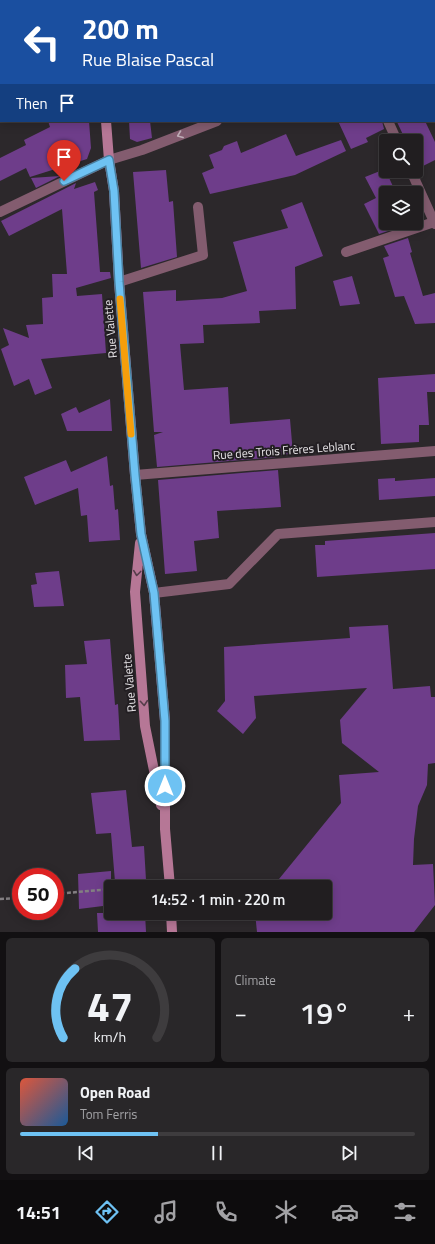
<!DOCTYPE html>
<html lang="en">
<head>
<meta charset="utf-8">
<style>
	body { margin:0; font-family:"Titillium Web",sans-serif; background:#292729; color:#f1f3f6; height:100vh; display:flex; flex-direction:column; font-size:15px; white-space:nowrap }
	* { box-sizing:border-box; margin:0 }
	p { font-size:13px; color:#a2a2a5 }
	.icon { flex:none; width:22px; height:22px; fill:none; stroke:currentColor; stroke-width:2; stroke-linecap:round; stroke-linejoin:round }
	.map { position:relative; height:932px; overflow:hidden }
	.side { display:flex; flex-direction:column; gap:6px; padding:6px; background:#121012; flex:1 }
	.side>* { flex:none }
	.top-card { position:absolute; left:0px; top:0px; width:435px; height:122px; box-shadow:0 2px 10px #0003,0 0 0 1px #3e3c3e; background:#1a4fa0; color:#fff; overflow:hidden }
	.tools { position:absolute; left:379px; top:134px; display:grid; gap:8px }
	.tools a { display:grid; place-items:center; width:44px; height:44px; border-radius:4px; background:#211e20; box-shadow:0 2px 10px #0003,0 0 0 1px #3e3c3e; font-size:20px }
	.speed { position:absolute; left:12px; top:868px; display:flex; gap:8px; font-size:20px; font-weight:700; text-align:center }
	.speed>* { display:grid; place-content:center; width:52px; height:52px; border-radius:50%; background:#211e20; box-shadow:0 2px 10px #0003,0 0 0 1px #3e3c3e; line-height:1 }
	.speed .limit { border:6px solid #d22; background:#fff; color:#111 }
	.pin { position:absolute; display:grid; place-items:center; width:34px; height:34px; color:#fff; margin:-41px -17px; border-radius:50% 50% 50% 0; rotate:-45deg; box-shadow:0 0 4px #0007 }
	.pin .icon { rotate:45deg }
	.me { position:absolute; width:44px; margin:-22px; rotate:0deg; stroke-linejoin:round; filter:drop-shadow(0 0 3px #0008) }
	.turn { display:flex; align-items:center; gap:14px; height:84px; padding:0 16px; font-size:18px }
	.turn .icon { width:52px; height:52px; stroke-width:2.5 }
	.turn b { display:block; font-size:28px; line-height:34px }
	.then { display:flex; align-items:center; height:38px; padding:0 16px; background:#0003; gap:8px; font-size:15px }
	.big { font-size:30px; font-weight:600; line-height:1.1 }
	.side .card { flex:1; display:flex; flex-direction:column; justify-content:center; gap:6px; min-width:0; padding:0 14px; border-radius:6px; background:#292729 }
	.side .dial { align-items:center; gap:0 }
	.dial svg { height:104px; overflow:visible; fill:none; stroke:#3e3c3e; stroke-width:7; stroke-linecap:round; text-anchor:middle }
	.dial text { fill:#f1f3f6; stroke:none }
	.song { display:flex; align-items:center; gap:12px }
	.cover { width:48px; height:48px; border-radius:6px; background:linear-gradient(135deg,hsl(10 70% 55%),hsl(210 70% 35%)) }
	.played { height:4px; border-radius:2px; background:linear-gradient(90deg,#6ec2f3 35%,#3e3c3e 35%) }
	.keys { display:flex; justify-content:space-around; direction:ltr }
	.heat { display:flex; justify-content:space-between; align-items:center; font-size:22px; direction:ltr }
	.side .tiles { flex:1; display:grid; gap:6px; grid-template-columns:1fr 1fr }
	.card:last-child { grid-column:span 2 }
	.trip { position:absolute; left:104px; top:880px; width:228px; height:40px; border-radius:4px; background:#211e20; box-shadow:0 2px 10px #0003,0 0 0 1px #3e3c3e; font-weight:600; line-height:40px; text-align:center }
	.menu { display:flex; height:64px; justify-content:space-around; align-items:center; background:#0d0c0d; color:#a2a2a5 }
	.menu .icon { width:28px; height:28px }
	.menu .on { color:#6ec2f3 }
	.menu b { font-size:18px; color:#f1f3f6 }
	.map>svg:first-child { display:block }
</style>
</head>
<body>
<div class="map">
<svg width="435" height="932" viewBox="0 0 435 932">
	<rect width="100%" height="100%" fill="#2c282b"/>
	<path fill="#6e3d8a" d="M48,121H89L91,148L87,159L30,177L26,168L0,181V158L26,145L24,140L50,127Z
		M129,121H150L152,138L137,142L130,139Z
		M338,121H382L384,129L366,138L368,142L351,149Z
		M395,121H425L435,142V160L419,168L416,163V141H406L397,122Z
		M286,134L296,156L341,140L346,151L295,175L210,194L202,173L214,168L209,155L222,150L224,146L237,141L241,153Z
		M385,169L396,193H386V223L409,224L379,234L364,204L376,198L365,177Z
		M166,170L169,202L173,201L177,257L141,268L133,172Z
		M60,176L36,188L31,178Z
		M95,182L98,190L94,192L100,272H110L111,278L76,288L77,296L102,294L106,353L41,359L52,388L35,395L29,379L14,386L1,349L9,345L3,328L29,338L26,325L43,324L42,298L53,297L52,274H67L62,209L9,236L1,221L76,183L74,189Z
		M302,202L323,256L295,267L296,309L259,311L260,323L203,325L204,343L180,344L184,390L228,387L230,424L290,419L293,454L277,455V457L157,467L154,435L163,432H154L143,292L176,290V301L222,298L247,291L233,242L288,228L281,210Z
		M408,238L412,252L410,253L423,296L435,293V323L415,324L404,296L395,297L383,258L389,256L384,246Z
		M352,276L360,304L340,306L333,281Z
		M435,374V392H427L429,425H419V442L381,444L378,378Z
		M110,399L112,431H67L61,414L76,407L79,413Z
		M107,456L110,486L113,485L115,510L118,509L120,540L89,542L87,515L81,516L78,488L35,505L24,477L66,460L71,472Z
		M278,470L281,507L217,511L219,538L194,541L197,571L165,574L158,480Z
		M395,478V481L435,478V496L379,500L378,479Z
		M435,533V569L317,577L315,545H325V541Z
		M59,571L64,606L34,607L31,585L37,584L35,573Z
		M388,625L393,689L430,686L431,697H435V763L428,764L427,785L418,806L414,839L413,865L433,864L435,905L414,932H257L255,913H325V887H254L253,881L279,879L341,803L339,775L379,772L342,743L340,720L367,688L254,696L256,718L243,734L217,711L225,701L224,647L350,638L349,627Z
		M110,639L115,705L118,704L120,740L84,741L80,697L66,698L65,665L87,664L84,641Z
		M126,790L132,847L144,846L146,880L115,882L111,833L96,834L91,793Z
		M111,871V905L79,909L78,874Z
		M97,913H145L146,932H98Z"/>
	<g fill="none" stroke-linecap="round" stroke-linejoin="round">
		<path stroke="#837f82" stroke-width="2.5" stroke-dasharray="4 2" stroke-linecap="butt" d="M139,887L155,886
			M55,894L111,889
			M0,899L21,898"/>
		<path stroke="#835c6f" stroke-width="10" d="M346,252L434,222
			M119,282L203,255L198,207"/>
		<path stroke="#835c6f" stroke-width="10" d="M434,24L435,23
			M388,121L397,141
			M411,171L435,224
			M0,212L109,160L142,150L217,121
			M135,475L435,451
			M154,593L229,584L278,534L435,522"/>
		<path stroke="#b67796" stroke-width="10" d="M95,0V1
			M106,121L109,160L114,191L119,282L135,475L141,534L154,593L165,721V829L170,887
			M140,543L135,592L145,726L161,805
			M171,913L172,932"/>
	</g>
	<defs><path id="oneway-chevron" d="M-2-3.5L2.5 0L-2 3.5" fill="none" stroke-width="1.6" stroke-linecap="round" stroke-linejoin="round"/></defs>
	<use stroke="#bfaeb7" href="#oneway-chevron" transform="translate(180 135) rotate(159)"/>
	<g stroke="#563d4b">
		<use href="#oneway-chevron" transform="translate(137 573) rotate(97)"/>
		<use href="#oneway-chevron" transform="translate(144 703) rotate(85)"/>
	</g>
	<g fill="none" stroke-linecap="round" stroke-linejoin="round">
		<g stroke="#487e9e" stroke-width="10">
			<path id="route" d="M64,181L109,160L114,191L119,282L135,475L141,534L154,593L165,721V786"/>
		</g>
		<use href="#route" stroke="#6ec2f3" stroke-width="7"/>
		<path stroke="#f59e0b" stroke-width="7" d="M120,299L131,434"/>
	</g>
	<g text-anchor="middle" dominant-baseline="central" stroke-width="4" stroke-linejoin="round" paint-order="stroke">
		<g font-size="12" fill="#e7e4e7" stroke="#221e22">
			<text transform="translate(110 329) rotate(-95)">Rue Valette</text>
			<text transform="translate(284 450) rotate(-4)">Rue des Trois Frères Leblanc</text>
			<text transform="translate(129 683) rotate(-95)">Rue Valette</text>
		</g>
	</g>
</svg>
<div class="tools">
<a><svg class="icon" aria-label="search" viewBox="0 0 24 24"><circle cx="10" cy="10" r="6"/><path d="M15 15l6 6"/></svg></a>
<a><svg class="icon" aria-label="layers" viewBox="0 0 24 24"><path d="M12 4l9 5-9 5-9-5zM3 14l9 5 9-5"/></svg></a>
</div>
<div class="speed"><div class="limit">50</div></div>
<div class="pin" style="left:64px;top:181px;background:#d93025"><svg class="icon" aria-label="arrive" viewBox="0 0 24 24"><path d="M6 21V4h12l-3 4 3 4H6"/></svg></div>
<svg class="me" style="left:165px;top:786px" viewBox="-20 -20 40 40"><circle r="17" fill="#6ec2f3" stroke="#fff" stroke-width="3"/><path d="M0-11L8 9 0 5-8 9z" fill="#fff"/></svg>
<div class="trip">14:52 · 1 min · 220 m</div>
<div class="top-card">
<div class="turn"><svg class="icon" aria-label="left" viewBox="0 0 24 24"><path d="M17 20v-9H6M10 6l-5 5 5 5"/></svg><div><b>200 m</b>Rue Blaise Pascal</div></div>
<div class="then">Then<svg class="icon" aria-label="arrive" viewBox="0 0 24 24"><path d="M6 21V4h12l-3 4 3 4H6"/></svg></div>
</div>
</div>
<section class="side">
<div class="tiles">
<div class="card dial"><svg viewBox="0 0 100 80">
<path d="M14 69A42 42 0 1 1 86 69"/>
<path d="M14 69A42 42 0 0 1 23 16" stroke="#6ec2f3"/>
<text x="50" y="56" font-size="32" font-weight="700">47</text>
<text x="50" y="72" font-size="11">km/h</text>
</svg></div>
<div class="card"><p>Climate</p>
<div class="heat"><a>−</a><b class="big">19°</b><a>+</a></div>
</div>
<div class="card">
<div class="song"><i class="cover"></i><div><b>Open Road</b><p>Tom Ferris</p></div></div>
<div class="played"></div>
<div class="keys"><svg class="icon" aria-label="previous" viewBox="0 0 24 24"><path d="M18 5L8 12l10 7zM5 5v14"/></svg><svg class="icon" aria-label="pause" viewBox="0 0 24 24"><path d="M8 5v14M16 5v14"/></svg><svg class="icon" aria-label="next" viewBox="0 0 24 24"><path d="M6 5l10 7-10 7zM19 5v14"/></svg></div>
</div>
</div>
</section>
<nav class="menu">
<b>14:51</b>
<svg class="icon on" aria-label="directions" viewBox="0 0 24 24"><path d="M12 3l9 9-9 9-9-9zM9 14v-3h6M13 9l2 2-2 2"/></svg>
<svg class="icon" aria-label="music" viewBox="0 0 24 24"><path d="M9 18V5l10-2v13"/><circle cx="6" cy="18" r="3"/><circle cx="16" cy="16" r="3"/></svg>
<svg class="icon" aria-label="phone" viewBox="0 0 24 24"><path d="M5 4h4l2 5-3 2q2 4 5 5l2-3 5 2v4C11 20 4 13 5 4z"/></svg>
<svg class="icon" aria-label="climate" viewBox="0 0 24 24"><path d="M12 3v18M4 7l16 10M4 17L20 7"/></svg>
<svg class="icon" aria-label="car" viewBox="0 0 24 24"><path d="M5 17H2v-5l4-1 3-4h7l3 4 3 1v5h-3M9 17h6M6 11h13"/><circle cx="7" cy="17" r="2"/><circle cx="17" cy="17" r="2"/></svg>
<svg class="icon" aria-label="filters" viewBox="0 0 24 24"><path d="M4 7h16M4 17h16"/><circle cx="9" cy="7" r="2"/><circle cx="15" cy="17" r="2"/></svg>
</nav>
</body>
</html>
